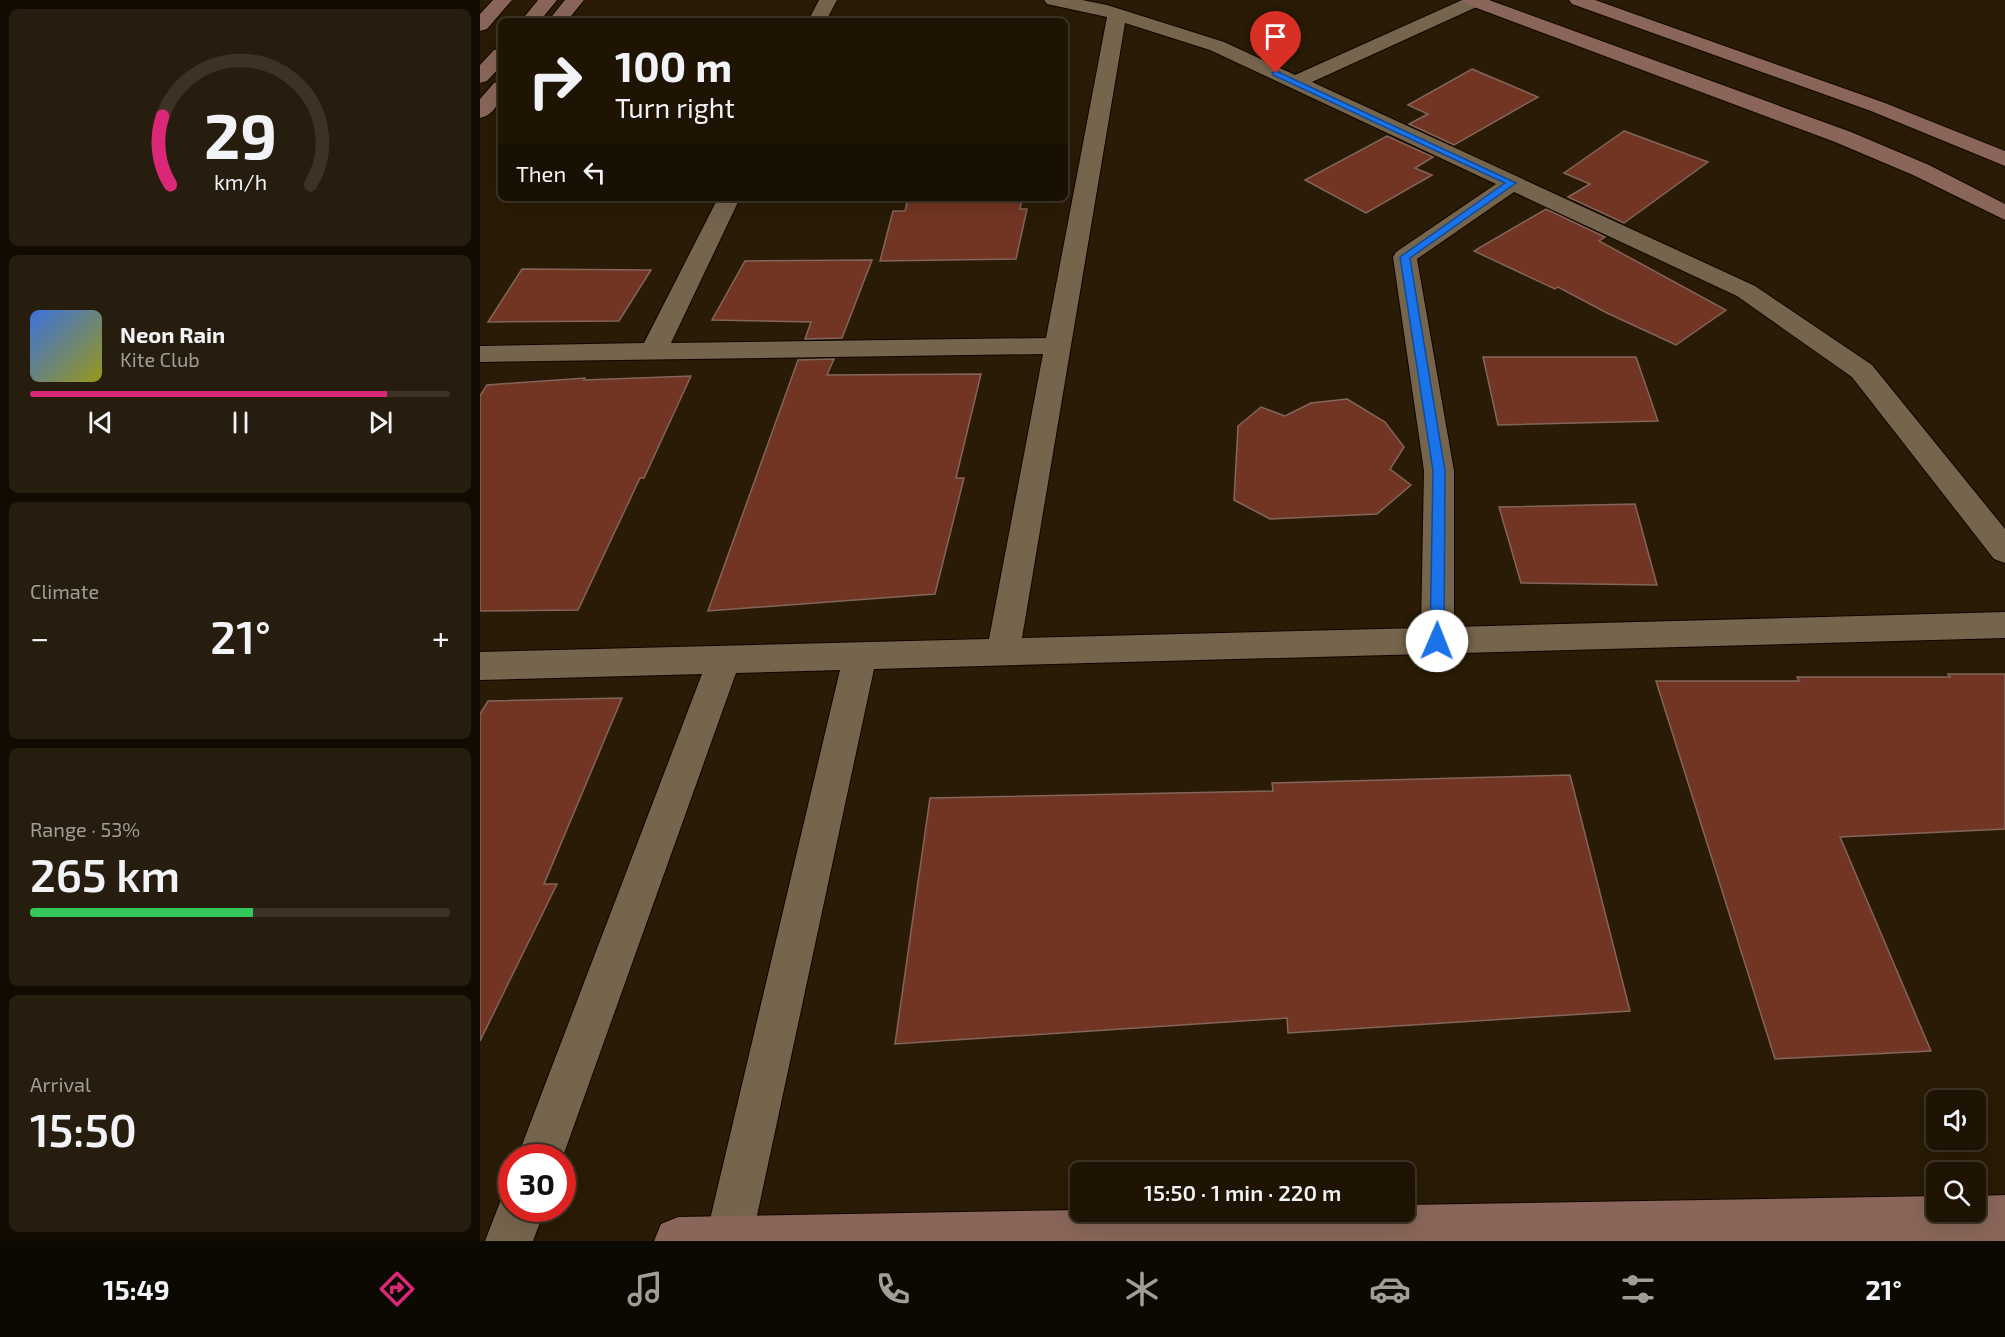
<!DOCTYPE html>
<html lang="en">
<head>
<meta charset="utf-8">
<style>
	body { margin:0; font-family:"Exo 2",sans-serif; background:#271d0e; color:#f1f3f6; height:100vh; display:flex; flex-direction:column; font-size:22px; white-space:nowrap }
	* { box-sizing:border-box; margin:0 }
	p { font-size:20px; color:#a19e9a }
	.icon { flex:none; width:33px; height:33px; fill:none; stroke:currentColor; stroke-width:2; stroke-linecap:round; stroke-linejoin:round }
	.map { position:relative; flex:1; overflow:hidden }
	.details { display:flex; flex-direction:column; gap:9px; padding:9px; background:#110b02; width:480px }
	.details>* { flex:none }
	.hud { position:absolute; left:18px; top:18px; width:570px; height:183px; border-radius:9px; box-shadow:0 6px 24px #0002,0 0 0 2px #3c3326; background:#1f1404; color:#f1f3f6; overflow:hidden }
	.buttons { position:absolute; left:1446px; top:1090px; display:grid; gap:12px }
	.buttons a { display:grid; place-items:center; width:60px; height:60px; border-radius:9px; background:#1f1404; box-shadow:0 6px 24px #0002,0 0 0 2px #3c3326; font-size:30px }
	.speed { position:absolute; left:18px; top:1144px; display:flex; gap:12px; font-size:30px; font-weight:700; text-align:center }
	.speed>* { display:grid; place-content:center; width:78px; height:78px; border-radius:50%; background:#1f1404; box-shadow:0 6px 24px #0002,0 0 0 2px #3c3326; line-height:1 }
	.speed .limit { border:9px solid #d22; background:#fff; color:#111 }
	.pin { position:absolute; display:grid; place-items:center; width:51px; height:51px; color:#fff; margin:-62px -26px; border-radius:50% 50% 50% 0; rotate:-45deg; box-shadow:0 0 6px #0007 }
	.pin .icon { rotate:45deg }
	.me { position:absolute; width:66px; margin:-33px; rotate:1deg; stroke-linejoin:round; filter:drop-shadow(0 0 4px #0008) }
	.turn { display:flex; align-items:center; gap:21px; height:126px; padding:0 18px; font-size:27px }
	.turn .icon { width:78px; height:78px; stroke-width:2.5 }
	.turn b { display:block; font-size:42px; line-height:51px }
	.then { display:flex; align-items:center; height:57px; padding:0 18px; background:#0003; gap:12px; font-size:22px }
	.big { font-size:45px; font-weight:600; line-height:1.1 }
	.details .card { flex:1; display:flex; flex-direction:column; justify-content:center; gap:9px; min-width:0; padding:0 21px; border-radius:9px; background:#271d0e }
	.details .dial { align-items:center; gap:0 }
	.dial svg { height:156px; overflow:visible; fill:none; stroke:#3c3326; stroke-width:7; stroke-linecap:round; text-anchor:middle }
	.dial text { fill:#f1f3f6; stroke:none }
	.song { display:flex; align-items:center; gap:18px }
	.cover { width:72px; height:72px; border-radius:9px; background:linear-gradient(135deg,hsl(220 70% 55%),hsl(60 70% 35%)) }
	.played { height:6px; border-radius:3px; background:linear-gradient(90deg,#db2777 85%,#3c3326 85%) }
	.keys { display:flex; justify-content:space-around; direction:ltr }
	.heat { display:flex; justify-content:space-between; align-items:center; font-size:33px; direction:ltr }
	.charge { height:9px; border-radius:4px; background:linear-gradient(90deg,#34c759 53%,#3c3326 0) }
	.trip { position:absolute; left:590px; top:1162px; width:345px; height:60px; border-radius:9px; background:#1f1404; box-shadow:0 6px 24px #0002,0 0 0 2px #3c3326; font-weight:600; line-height:60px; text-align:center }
	.menu { display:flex; height:96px; justify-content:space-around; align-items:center; background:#0c0802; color:#a19e9a }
	.menu .icon { width:42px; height:42px }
	.menu .active { color:#db2777 }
	.menu b { font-size:27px; color:#f1f3f6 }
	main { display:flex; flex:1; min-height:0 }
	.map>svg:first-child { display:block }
</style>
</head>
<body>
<main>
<section class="details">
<div class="card dial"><svg viewBox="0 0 100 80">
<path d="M14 69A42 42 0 1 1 86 69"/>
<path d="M14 69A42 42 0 0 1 10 34" stroke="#db2777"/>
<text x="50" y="56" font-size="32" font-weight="700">29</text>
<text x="50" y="72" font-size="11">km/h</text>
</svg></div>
<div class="card">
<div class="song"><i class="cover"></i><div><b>Neon Rain</b><p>Kite Club</p></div></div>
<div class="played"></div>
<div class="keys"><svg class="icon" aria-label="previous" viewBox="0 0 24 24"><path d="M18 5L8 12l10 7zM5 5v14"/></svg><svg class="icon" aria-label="pause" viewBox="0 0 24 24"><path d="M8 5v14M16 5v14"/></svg><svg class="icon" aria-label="next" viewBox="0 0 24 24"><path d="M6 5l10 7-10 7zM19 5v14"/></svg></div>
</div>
<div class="card"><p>Climate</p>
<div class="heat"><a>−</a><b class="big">21°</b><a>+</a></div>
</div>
<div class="card"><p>Range · 53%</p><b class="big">265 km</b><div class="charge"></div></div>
<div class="card"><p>Arrival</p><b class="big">15:50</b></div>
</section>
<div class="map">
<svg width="1525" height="1241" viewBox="0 0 1525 1241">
	<rect width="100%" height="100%" fill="#291b05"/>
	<path fill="#723523" stroke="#83655c" stroke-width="1.5" d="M992,69L1058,97L974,145L929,124L948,114L928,105Z
		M1144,131L1228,162L1144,223L1088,197L1110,184L1084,173Z
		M907,136L953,157L935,168L952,175L886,213L825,180Z
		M428,198H542L540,209H547L536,259L400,261L413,211H425Z
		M1066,209L1125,237L1119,241L1246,310L1196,345L1127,313L1078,287L1075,289L994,251Z
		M392,260L362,338L325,339L331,322L232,320L265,261Z
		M42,269L171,270L139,321L8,322Z
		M1003,357H1156L1178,421L1018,425Z
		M354,359L347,375L501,374L476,478H484L455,594L228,611L318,360Z
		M211,376L164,478H160L98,610L0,611V396L7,385L105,378L104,380Z
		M867,399L905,422L924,447L910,469L931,485L897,514L790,519L754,500L758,426L781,407L805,416L831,403Z
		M1155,504L1177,585L1041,583L1019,507Z
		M1468,674H1525V829L1360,837L1451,1051L1295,1059L1176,681H1319L1317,677H1470Z
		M142,698L64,884H77L0,1041V714L8,701Z
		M1090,775L1150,1011L808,1033L807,1018L415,1044L450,798L793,791L792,783Z"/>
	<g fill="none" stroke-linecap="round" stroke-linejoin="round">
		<g stroke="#110500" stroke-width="2">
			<path id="street" d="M339,0H357L346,21H328Z
				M564,0H602L627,5L744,42L815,75L982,0H1003L1001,5L832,82L1275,286L1392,365L1525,529V563L1514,559L1372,377L1257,296L1034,192L937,259L974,471V627L1525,612V638L394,669L272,1239L271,1241H225L360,670L256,673L82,1159L37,1158L222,674L0,680V652L509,639L563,354L0,362V346L164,343L238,198H260L191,343L566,338L627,17L567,4ZM645,23L730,50L1016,184L916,252L913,257L944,471L941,628L542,638Z
				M32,1189V1209H65L53,1241H5L24,1192Z"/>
		</g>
		<g stroke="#110500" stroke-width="2">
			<path id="secondary" d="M13,0H32L7,29L0,31V14Z
				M58,0H77L60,21H41Z
				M85,0H104L87,21H68Z
				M983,0H1009L1371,132L1449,165L1525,204V220L1433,175L1355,142L986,4Z
				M1089,0H1115L1405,103L1525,151V166L1391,111L1092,4Z
				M21,48V66L7,81L0,83V65L14,50Z
				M21,81C21,97 18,114 0,118V99L14,83Z
				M1525,1195V1241H174L181,1224L198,1217L600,1210L924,1212V1205L1456,1196V1212H1496V1196Z"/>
		</g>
		<use href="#street" fill="#76654d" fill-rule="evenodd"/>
		<use href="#secondary" fill="#896659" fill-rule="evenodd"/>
	</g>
	<path fill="#1a73e8" stroke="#114b97" stroke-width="1.5" d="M796,71L1036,183L930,258L965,471L964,641L957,647L950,641L953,471L920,257L1025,183L793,75L792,73Z"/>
</svg>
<div class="buttons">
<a><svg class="icon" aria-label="sound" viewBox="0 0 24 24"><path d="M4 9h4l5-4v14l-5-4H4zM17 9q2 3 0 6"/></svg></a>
<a><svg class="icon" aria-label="search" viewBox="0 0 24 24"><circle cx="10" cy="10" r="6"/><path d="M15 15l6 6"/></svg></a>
</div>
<div class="speed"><div class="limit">30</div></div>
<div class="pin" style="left:796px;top:73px;background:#d93025"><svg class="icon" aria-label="arrive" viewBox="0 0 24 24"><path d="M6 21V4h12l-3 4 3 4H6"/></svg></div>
<svg class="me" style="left:957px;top:641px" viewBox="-20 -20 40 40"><circle r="19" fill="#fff"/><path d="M0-13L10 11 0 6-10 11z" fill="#1a73e8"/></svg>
<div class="trip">15:50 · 1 min · 220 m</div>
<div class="hud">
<div class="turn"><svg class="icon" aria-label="right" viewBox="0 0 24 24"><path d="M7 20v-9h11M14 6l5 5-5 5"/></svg><div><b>100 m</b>Turn right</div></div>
<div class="then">Then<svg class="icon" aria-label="left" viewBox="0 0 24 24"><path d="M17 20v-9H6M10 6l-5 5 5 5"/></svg></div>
</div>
</div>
</main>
<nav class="menu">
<b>15:49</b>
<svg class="icon active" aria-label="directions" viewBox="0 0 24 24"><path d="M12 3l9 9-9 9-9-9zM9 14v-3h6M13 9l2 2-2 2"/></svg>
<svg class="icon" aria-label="music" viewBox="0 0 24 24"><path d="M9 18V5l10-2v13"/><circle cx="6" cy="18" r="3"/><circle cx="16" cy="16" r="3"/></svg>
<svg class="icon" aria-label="phone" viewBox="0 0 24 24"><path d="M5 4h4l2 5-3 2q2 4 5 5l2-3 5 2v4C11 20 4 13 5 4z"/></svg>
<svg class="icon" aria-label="climate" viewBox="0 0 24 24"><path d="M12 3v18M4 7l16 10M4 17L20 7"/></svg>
<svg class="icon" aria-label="car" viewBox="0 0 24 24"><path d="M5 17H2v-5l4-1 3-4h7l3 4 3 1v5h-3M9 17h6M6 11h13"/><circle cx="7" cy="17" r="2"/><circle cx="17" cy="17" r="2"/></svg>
<svg class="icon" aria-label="filters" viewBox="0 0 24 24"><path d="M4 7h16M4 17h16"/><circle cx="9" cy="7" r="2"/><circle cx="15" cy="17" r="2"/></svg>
<b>21°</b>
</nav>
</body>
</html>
